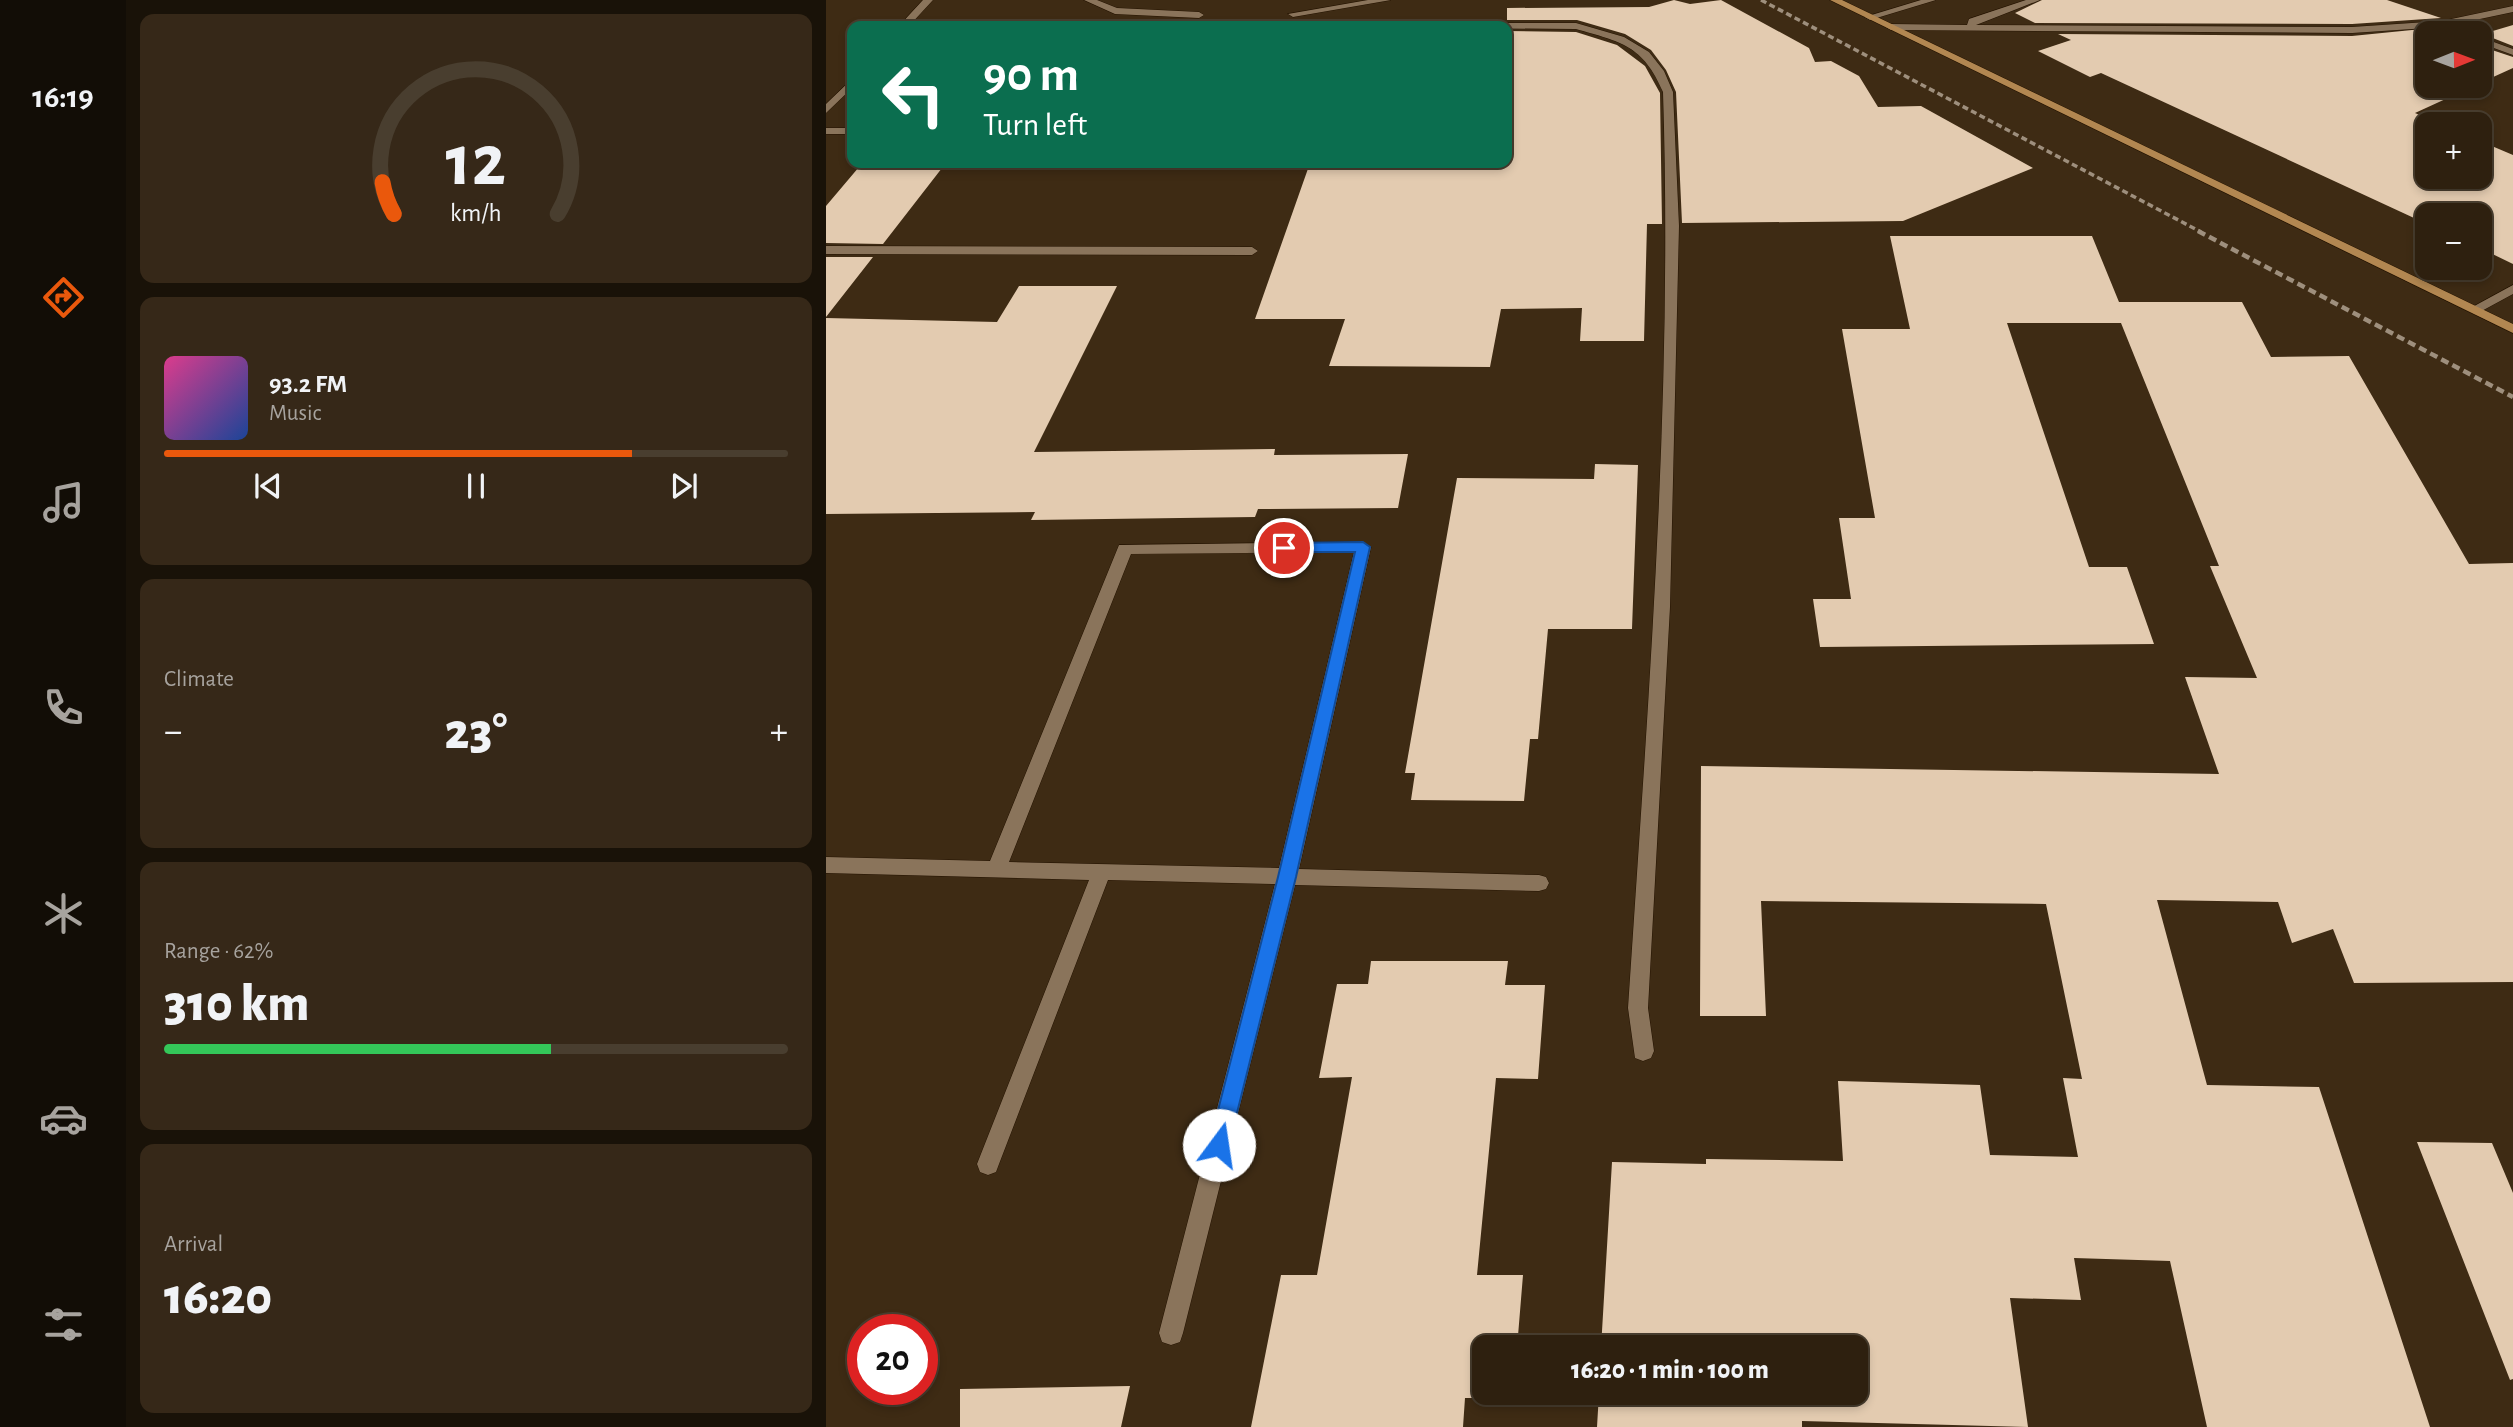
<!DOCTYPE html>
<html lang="en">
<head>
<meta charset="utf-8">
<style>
	body { margin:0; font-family:"Alegreya Sans",sans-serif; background:#362818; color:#f1f3f6; height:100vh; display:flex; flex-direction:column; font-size:26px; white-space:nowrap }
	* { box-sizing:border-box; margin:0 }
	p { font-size:23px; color:#a7a39e }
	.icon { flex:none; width:38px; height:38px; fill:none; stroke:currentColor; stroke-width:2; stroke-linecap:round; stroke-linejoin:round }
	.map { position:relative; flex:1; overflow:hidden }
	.details { display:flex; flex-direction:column; gap:14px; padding:14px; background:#191208; width:700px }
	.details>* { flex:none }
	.hud { position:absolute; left:21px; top:21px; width:665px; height:147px; border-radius:14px; box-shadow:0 4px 10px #0003,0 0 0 2px #493e2f; background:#0b6e4f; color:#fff; overflow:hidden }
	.needle { width:46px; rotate:89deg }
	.buttons { position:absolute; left:1589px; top:21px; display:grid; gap:14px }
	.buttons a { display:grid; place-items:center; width:77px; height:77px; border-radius:14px; background:#2e200f; box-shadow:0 4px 10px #0003,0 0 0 2px #493e2f; font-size:35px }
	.speed { position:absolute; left:21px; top:1314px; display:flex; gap:14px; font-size:35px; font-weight:700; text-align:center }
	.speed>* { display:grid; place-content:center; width:91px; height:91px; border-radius:50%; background:#2e200f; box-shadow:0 4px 10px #0003,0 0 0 2px #493e2f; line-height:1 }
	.speed .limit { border:10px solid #d22; background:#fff; color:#111 }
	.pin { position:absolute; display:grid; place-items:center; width:60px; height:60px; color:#fff; margin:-30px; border:4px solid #fff; border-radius:50%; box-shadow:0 2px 7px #0007 }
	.me { position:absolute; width:77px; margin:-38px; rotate:14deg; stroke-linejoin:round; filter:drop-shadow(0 0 5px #0008) }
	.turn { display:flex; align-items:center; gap:24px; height:147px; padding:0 21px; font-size:32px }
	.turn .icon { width:91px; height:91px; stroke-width:2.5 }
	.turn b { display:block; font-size:49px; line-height:60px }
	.big { font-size:52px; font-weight:800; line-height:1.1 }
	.details .widget { flex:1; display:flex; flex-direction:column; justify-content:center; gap:10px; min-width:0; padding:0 24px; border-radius:14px; background:#362818 }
	.details .dial { align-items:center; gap:0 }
	.dial svg { height:182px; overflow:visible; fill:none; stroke:#493e2f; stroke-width:7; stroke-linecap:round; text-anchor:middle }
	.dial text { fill:#f1f3f6; stroke:none }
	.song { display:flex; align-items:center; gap:21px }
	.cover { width:84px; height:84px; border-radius:10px; background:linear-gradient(135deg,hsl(330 70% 55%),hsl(220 70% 35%)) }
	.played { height:7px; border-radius:4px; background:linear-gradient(90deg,#ea580c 75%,#493e2f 75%) }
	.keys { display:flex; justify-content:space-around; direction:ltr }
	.heat { display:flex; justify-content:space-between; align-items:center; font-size:38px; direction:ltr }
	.charge { height:10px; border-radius:5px; background:linear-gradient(90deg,#34c759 62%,#493e2f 0) }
	.trip { position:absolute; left:646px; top:1335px; width:396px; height:70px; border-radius:14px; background:#2e200f; box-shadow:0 4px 10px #0003,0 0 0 2px #493e2f; font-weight:800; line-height:70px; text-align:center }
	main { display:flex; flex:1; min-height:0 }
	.menu { display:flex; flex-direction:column; width:126px; justify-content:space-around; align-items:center; background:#120d06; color:#a7a39e }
	.menu .icon { width:49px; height:49px }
	.menu .active { color:#ea580c }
	.menu b { font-size:32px; color:#f1f3f6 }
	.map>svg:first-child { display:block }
</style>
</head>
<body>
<main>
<nav class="menu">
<b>16:19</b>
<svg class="icon active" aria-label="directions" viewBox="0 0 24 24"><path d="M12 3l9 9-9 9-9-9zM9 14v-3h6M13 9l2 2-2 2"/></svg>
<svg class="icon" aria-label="music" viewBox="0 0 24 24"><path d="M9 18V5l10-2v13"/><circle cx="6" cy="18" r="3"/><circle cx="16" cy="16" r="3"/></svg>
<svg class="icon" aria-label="phone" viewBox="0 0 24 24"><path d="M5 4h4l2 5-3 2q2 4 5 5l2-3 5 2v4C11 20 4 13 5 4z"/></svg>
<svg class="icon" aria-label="climate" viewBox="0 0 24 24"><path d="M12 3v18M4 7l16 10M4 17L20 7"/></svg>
<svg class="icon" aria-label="car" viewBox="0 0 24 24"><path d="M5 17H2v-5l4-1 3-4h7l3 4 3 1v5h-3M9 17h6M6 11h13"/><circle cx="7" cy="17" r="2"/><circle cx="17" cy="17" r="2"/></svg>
<svg class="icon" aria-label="filters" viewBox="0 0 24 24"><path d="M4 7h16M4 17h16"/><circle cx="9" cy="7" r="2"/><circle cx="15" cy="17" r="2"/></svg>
</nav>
<section class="details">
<div class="widget dial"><svg viewBox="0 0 100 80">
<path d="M14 69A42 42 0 1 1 86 69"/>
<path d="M14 69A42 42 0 0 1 9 55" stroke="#ea580c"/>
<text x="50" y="56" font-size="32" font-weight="700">12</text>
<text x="50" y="72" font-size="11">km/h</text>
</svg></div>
<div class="widget">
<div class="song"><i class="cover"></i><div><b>93.2 FM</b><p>Music</p></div></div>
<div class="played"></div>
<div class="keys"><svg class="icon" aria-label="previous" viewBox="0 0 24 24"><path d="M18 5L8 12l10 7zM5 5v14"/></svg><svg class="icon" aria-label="pause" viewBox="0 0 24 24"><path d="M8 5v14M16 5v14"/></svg><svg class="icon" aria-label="next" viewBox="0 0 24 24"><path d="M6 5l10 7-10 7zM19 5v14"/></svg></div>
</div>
<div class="widget"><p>Climate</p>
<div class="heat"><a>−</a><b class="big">23°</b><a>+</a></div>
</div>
<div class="widget"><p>Range · 62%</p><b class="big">310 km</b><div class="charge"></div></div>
<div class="widget"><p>Arrival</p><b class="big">16:20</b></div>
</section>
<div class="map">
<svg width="1687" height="1427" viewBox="0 0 1687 1427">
	<rect width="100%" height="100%" fill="#3e2b14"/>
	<path fill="#e3cbb0" d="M848,0L864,4L895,0L983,48L989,62L1005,61L1033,76L1052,107L1095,106L1207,168L1077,221L856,223L850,92L840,70L825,50L799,34L751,20H681V8L823,7Z
		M1216,0H1561L1615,18L1526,24L1209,23L1189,13Z
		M1636,25L1660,33L1687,25V46L1654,33H1601V86H1648L1589,113L1615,124H1601V177H1654V141L1687,155V264L1654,248V215H1601V224L1275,73L1264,77L1212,51L1245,40L1232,34L1526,36Z
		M681,31L750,32L791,45L819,66L834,93L836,224H821L818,341H754L756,308L675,309L664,367L503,366L519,319H429L484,163H681Z
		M1654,46L1687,57V68L1654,83Z
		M33,167L116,168L57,244L0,243V206Z
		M1064,236H1266L1293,302H1416L1445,357L1523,356L1643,564L1687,563V982L1528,983L1507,929L1466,943L1452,902L1331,900L1381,1085L1493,1087L1604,1427H1381L1344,1261L1248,1258L1255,1300L1184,1298L1202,1427L976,1421V1427H771L773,1393H1029V1348H775L786,1162L880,1164V1159L1017,1161L1012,1081L1154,1085L1164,1155L1252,1157L1237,1078L1256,1079L1220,904L935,901L940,1016H874L875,766L1393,774L1359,677L1431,678L1384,566H1393L1295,323H1181L1263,567H1301L1328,644L994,647L987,599H1025L1013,518H1049L1016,329H1084Z
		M0,257H47L0,317Z
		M193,286H291L208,452L449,449L448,455L582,454L572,508L432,509L429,517L205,520L209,512L0,514V318L171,322Z
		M769,464L812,465L806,629H722L712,739H704L698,801L585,800L589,773H579L631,478L768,479Z
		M545,961H682L679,985H719L712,1079L670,1078L651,1275H697L691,1348H658V1393H688L687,1398H639L637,1427H425L455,1275H491L526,1077L493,1078L511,984H542Z
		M1591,1142L1666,1143L1687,1193V1379L1684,1380Z
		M304,1386L295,1427H134V1389Z"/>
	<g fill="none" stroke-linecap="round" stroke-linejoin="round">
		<g stroke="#241300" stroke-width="1">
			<path id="minor" d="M97,0H107L83,26H73Z
				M258,0H271L291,8L373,12L378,15L373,18L289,14Z
				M542,0H565L467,17L462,14Z
				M1095,0H1110L1044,20L1039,17Z
				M1200,0H1214L1150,25L1526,27L1616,21L1687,6V12L1616,27L1526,33L1065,30L1060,27L1065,24L1141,25L1143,19Z
				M355,23H750L798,37L823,52L838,71L847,92L853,226L844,607L822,1008L828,1051L825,1058L817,1061L809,1058L802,1008C822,703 847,397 837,92C817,45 795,42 750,29L350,26Z
				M1654,37L1687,49V55L1654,43Z
				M26,79V88L0,113V104Z
				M0,128H26V134H0Z
				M0,246L426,247L432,251L426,255L0,254Z
				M1687,285V294L1652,313L1641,310Z
				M537,542L545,547L473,869L713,875L720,877L723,883L720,889L713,891L469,885L357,1333L354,1342L345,1345L336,1342L333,1333L449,884L282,880L173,1164L170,1172L162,1175L154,1172L151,1164L263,880L0,873V857L164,861L293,545ZM528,552L453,868L183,862L305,554Z"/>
		</g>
		<g stroke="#241300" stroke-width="1">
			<path id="major" d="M1004,0H1016L1687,324V333Z"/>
		</g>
		<use href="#minor" fill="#8a745b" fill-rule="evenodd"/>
		<use href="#major" fill="#b28751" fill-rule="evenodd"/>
		<path stroke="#9e8f7d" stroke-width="3.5" stroke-dasharray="6 3.5" stroke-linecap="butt" d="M935,0L1375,232"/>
		<path stroke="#9e8f7d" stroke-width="4.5" stroke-dasharray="8 4.5" stroke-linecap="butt" d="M1372,231L1687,397"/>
	</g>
	<path fill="#1a73e8" stroke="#114b97" stroke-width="2" d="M537,542L544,547L470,877L403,1145L400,1152L393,1155L386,1152L383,1145L452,877L529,552H458L451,548L458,543Z"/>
</svg>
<div class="buttons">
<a><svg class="needle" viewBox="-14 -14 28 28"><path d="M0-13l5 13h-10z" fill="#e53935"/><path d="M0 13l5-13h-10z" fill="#a7a39e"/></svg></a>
<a>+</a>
<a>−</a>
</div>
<div class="speed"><div class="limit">20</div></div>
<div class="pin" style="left:458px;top:548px;background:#d93025"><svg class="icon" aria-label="arrive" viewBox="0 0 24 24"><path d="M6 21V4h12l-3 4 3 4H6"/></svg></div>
<svg class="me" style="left:393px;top:1145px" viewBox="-20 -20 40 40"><circle r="19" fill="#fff"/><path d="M0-13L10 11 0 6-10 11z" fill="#1a73e8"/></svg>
<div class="trip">16:20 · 1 min · 100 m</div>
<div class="hud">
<div class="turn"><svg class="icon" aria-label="left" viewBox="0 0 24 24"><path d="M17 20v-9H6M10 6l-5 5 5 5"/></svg><div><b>90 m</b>Turn left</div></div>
</div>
</div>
</main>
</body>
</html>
